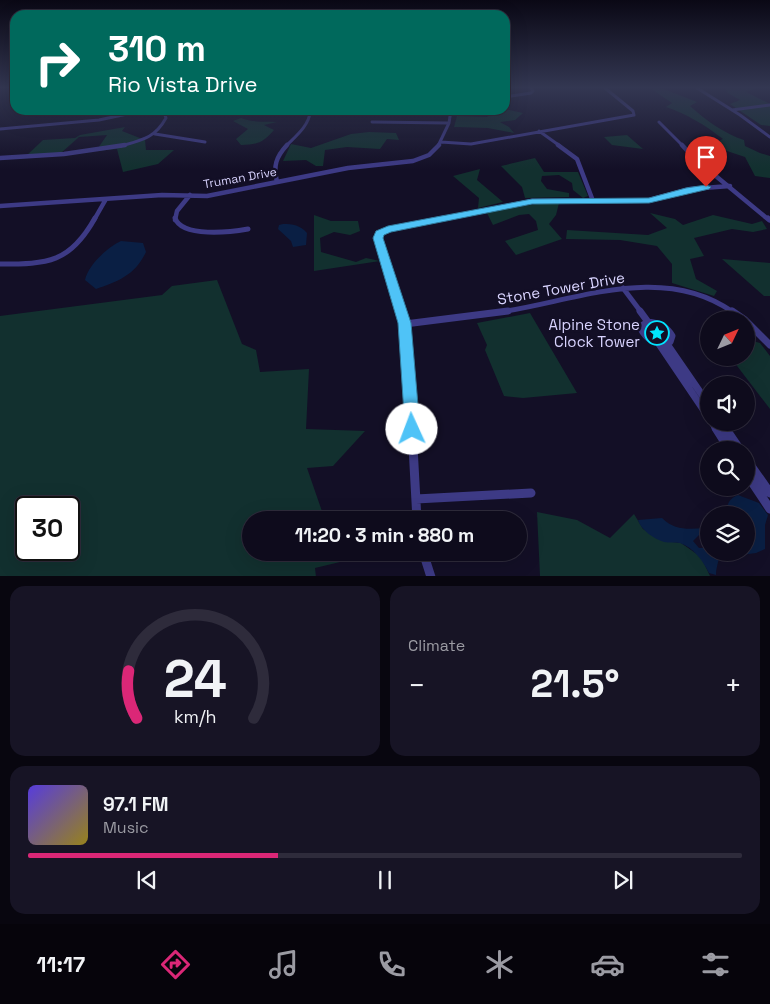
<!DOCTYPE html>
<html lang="en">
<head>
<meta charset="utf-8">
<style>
	body { margin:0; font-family:"Space Grotesk",sans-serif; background:#171425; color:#f1f3f6; height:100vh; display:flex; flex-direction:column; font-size:19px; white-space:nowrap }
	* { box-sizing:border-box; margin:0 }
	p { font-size:16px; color:#9b9ba3 }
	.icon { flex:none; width:28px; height:28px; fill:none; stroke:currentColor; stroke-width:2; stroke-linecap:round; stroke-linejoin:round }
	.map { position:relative; height:576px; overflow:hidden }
	.side { display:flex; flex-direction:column; gap:10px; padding:10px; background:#08060f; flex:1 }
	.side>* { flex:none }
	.guide { position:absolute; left:10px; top:10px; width:500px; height:105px; border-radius:15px; box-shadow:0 5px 20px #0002,0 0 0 1px #2e2b3b; background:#00695c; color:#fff; overflow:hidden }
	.needle { width:32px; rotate:47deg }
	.tools { position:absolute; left:700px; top:311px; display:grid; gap:10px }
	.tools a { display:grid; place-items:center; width:55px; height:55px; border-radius:50%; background:#0e0b1c; box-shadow:0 5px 20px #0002,0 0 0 1px #2e2b3b; font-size:25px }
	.speed { position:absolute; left:15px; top:496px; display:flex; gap:10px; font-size:25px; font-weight:700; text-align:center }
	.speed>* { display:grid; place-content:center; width:65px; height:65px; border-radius:50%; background:#0e0b1c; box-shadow:0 5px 20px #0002,0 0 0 1px #2e2b3b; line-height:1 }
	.speed .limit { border:2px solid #111; border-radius:8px; background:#fff; color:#111 }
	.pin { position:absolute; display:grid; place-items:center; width:42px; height:42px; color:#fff; margin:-51px -21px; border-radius:50% 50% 50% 0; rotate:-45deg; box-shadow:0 0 5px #0007 }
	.pin .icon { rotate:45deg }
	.me { position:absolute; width:55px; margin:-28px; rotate:358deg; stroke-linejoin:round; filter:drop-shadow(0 0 4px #0008) }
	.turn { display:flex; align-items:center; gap:18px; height:105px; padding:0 15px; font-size:22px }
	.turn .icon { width:65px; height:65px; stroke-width:2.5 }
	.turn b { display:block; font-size:35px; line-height:42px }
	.big { font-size:38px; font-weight:700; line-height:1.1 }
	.side .card { flex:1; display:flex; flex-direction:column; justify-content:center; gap:8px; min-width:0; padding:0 18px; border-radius:15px; background:#171425 }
	.side .dial { align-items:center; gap:0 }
	.dial svg { height:130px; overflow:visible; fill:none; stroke:#2e2b3b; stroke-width:7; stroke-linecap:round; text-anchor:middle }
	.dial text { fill:#f1f3f6; stroke:none }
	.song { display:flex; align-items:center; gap:15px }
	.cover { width:60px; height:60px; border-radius:8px; background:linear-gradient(135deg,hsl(250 70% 55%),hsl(50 70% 35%)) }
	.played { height:5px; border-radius:2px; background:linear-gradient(90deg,#db2777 35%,#2e2b3b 35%) }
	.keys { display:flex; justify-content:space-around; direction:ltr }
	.heat { display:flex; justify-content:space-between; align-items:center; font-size:28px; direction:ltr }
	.side .tiles { flex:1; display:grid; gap:10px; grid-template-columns:1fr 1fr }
	.card:last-child { grid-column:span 2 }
	.trip { position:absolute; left:242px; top:511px; width:285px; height:50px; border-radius:25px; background:#0e0b1c; box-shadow:0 5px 20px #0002,0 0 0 1px #2e2b3b; font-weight:700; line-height:50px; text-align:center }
	.menu { display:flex; height:80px; justify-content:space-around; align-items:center; background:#06040b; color:#9b9ba3 }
	.menu .icon { width:35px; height:35px }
	.menu .active { color:#db2777 }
	.menu b { font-size:22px; color:#f1f3f6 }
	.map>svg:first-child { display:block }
</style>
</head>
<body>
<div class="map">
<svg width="770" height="577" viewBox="0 0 770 577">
	<rect width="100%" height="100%" fill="#130f26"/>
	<path fill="#12302f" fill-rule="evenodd" d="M650,88H661L697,102L690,106C707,121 723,133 744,140L745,146L760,153L770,156V178L755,176L745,157L709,145L723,139C705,125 687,114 666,107L672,103Z
		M724,88H756L746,92L770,104V126L761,125L730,104L740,100L728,93Z
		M505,109L523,113L515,120L500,122L509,127L514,133L488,128L454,127L457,116L487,117L495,110Z
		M241,118C253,123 265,121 277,122L264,125L274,130C264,142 257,145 241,145L236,139L248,129L233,121Z
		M125,127L122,131L145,140L146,150H174L158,164L123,172L117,149L96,151L107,135L79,137L61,153L26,156L43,140L75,138L80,135Z
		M369,132L396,133L399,140L387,139L380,149L347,147L325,150L323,166H316L306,160L283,161L291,144L311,148L351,134Z
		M627,135L643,149L612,145L604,137Z
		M535,158L544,172H578L588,196L583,198L573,190L572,183L559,175L542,176L541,181L547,189L569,193V197L525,198L522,187L501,166Z
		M480,169L477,180L503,202L478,208L479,198L453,176Z
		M544,203H559L556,215L549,224L562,239L516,255L505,241L538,230L536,221L529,214L519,215L493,225L486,211Z
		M650,213L675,219L683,225L713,215L752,224L762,221L767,229L753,232L732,229L694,238L704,256L690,259L696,279L717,291L714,296L672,283V264L657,246L620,240L566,239L567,230L648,235L667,228Z
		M314,215L331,221H358L360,231L350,235L334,232L320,238L321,252L356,262L366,258L380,261L314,271Z
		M722,259L770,263V296H764Z
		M217,280L242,344L256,350L260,372L309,369L306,429L365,431L333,466L307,468L325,520H251V552L337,553L340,562L315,568L316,577L0,576V316L162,295L172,286ZM26,508H69V550H26Z
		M530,313L577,393L523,398L504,396L485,350L487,345L477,323Z
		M746,339L760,343L770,356V409L731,358H746Z
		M537,512L577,520L610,538L634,514L643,529L664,541L681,543L701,557L710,576H540Z"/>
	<path fill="#0a1f44" d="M283,224C293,224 300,225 307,233L306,245L293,247L291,241L278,229L279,225Z
		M121,241L143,243L146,252C135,275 119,281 96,289L85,280C88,265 108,247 121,241Z
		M738,495L759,503L768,515L765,525V549L756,553L734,556L729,553L746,552V515H726C727,505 728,499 738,495Z
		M662,518C675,531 689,529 706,528L693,541L699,548H707L708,543L709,552L720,553C719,561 716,567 716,575L709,573C703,561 694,548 680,543C675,542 669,543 664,542C654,539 641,530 638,520Z"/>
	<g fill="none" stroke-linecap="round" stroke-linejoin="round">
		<path stroke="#3d3a85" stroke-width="3" d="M697,88L740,115L770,137
			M505,97L531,93L533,91L531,88
			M732,110L770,105
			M372,122L449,123
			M659,122L683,146
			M0,129L99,120L146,110
			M539,131L560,146
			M155,134L205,142
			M441,142L471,144L634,115L633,111L605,88
			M121,146C142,140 155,138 166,118L163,110
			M286,146C297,135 308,127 311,110
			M438,146L449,123L451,110"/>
		<path stroke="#3d3a85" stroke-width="4.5" d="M558,145L577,159L593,201
			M682,145L694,158L769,220
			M0,158L64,154L125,145
			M277,182C273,166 276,157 287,145
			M0,206L162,195L207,196L348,168L413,161L429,155L439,145
			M94,220L106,199
			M175,220L177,211L190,195
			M437,220L532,201L649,200L690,189L730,186"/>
		<path stroke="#3d3a85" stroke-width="5" d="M175,218C182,238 231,232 248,229
			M768,218L770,220
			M0,264C48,264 70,263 95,218
			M623,288L641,312
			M401,312L378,238L380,233L388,229L443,218
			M500,312C576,301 662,262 733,312"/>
		<path stroke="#3d3a85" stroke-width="7" d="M400,311L404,323L413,429
			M640,311L648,322
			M732,311L745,320
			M746,321L770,345
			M648,322C658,323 667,327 672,336L670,342C655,345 647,340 640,327Z
			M405,324L508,311
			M659,344L709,418
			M667,344L709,405
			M712,422L716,429
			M721,422L726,429"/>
		<path stroke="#3d3a85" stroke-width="9" d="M412,428L417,520
			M716,428L730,450
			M725,428L740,450
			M746,459L770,493
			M746,473L770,509
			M416,499L531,493
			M423,552L431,577"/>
	</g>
	<linearGradient id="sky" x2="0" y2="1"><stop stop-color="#0a0815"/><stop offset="0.52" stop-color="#333752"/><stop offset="1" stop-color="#333752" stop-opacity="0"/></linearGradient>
	<rect width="770" height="169" fill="url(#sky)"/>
	<path fill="#4fc3f7" stroke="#337fa1" d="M706,185L711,187L709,189L649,203L532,204L391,232L384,235L383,238L411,323L420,429L418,434L412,436L407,434L405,429L398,323L373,238L376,231L388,226L532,199L649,198L686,188Z"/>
	<defs>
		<g id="sight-ring" transform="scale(1.25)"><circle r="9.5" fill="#130f26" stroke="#00e5ff" stroke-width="1.5"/><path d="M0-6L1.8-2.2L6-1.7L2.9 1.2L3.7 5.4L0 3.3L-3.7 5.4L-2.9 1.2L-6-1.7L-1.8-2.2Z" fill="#00e5ff"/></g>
	</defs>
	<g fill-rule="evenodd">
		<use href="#sight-ring" x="657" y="333"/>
	</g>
	<g text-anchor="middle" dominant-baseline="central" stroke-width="5" stroke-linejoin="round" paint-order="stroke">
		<g font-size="12" fill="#d9d4ff" stroke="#130f26">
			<text transform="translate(240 178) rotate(-10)">Truman Drive</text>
		</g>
		<g font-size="15" fill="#d9d4ff" stroke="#130f26">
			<text transform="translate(561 288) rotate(-10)">Stone Tower Drive</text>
		</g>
		<g font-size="15" fill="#d9d4ff" stroke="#130f26" text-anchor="end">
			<text x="640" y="324">Alpine Stone<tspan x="640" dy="17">Clock Tower</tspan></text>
		</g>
	</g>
</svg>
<div class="tools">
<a><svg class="needle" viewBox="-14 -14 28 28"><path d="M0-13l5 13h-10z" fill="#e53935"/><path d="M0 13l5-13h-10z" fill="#9b9ba3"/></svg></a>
<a><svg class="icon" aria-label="sound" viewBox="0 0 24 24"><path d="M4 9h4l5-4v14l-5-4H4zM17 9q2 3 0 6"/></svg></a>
<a><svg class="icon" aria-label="search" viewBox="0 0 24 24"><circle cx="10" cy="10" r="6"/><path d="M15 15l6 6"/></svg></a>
<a><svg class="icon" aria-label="layers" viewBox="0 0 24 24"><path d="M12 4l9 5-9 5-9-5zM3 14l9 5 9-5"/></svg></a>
</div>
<div class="speed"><div class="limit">30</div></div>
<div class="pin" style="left:706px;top:187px;background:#d93025"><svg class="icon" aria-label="arrive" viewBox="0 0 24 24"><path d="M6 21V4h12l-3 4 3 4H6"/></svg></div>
<svg class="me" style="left:412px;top:429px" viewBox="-20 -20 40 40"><circle r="19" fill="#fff"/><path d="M0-13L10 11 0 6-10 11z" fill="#4fc3f7"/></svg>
<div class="trip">11:20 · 3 min · 880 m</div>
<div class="guide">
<div class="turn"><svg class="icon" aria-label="right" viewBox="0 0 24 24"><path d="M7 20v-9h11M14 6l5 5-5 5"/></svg><div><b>310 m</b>Rio Vista Drive</div></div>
</div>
</div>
<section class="side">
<div class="tiles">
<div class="card dial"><svg viewBox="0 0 100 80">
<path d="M14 69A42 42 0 1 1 86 69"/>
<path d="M14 69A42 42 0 0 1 9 40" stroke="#db2777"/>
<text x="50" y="56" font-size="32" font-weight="700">24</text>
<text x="50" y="72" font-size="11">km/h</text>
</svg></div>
<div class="card"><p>Climate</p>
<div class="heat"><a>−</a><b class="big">21.5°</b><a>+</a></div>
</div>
<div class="card">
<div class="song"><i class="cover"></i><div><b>97.1 FM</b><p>Music</p></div></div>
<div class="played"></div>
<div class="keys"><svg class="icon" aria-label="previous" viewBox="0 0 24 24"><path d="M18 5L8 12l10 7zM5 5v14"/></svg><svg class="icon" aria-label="pause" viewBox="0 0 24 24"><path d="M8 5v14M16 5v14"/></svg><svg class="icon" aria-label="next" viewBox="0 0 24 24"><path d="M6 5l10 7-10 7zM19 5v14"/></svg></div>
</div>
</div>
</section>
<nav class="menu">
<b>11:17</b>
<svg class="icon active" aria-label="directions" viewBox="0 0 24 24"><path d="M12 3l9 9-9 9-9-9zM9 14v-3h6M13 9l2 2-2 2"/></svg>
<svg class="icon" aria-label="music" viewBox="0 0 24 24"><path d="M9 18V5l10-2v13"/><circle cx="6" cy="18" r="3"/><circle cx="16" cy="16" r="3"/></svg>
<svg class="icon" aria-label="phone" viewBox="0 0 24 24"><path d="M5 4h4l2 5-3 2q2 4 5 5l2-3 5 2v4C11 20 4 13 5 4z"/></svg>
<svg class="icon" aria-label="climate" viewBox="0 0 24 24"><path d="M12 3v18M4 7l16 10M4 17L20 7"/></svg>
<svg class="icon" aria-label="car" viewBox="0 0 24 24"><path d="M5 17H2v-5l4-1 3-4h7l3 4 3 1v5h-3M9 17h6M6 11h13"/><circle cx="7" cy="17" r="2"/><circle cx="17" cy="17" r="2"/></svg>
<svg class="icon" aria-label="filters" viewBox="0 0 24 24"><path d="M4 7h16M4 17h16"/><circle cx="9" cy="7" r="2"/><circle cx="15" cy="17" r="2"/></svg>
</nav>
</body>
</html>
